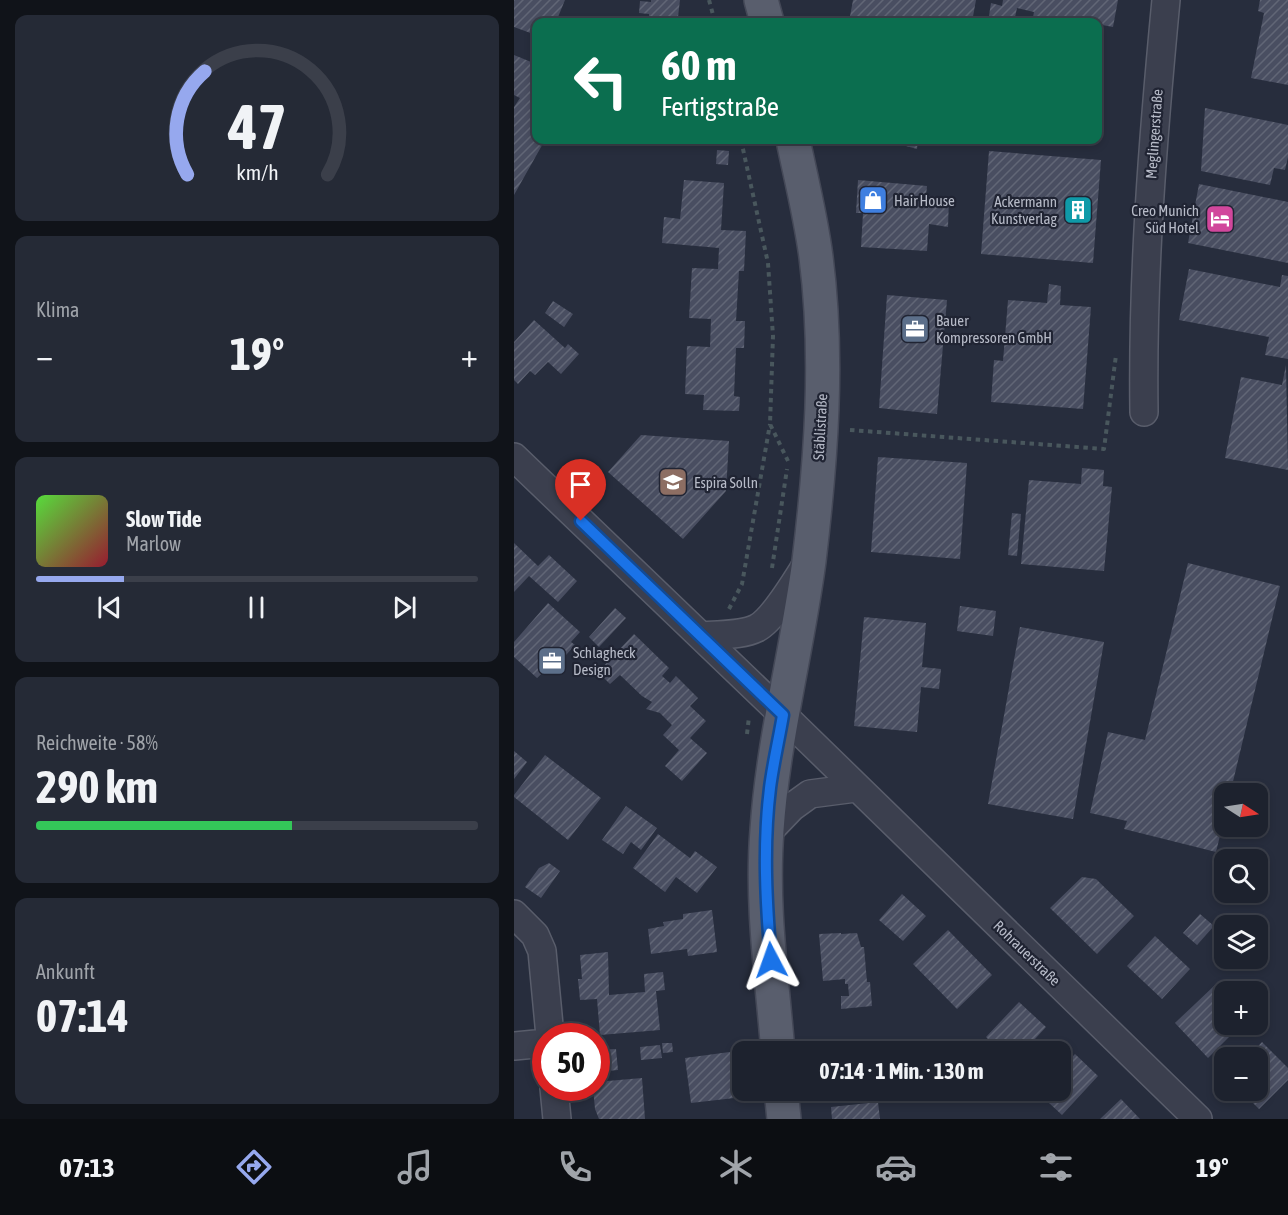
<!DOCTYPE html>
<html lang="de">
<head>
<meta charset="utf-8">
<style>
	body { margin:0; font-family:"Asap Condensed",sans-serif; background:#252a36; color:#f1f3f6; height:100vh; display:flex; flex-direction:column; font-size:22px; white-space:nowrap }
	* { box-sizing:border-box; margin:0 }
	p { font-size:20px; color:#a0a4aa }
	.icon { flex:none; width:33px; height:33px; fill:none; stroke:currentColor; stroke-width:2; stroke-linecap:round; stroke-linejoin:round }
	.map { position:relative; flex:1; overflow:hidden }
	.side { display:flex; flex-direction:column; gap:15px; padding:15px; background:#101319; width:514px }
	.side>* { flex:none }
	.hud { position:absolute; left:18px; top:18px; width:570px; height:126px; border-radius:12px; box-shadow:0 3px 9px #0003,0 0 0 2px #3b3f4a; background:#0b6e4f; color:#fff; overflow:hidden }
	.needle { width:39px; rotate:102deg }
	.tools { position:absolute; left:700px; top:783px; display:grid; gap:12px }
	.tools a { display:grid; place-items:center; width:54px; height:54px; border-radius:12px; background:#1d222e; box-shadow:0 3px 9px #0003,0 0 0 2px #3b3f4a; font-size:30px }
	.speed { position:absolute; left:18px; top:1023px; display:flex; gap:12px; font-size:30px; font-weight:700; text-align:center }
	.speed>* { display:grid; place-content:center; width:78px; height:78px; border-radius:50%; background:#1d222e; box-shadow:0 3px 9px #0003,0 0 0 2px #3b3f4a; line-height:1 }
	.speed .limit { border:9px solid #d22; background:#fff; color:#111 }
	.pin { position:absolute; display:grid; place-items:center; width:51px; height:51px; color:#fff; margin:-62px -26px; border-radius:50% 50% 50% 0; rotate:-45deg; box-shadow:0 0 6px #0007 }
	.pin .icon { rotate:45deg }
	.me { position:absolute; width:66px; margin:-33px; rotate:356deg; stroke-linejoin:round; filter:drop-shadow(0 0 4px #0008) }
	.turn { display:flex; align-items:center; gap:21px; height:126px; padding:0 30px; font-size:27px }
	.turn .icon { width:78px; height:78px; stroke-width:2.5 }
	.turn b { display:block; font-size:42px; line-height:51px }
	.big { font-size:45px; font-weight:700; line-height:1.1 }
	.side .card { flex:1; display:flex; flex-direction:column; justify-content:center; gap:9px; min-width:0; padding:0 21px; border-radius:12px; background:#252a36 }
	.side .dial { align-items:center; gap:0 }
	.dial svg { height:156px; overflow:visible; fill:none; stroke:#3b3f4a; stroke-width:7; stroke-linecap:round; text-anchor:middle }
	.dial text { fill:#f1f3f6; stroke:none }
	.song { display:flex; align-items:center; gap:18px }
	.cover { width:72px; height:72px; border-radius:9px; background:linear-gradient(135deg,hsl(110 70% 55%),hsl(350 70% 35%)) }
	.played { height:6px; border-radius:3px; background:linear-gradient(90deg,#96a8ee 20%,#3b3f4a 20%) }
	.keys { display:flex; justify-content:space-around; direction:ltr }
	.heat { display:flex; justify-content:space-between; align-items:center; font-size:33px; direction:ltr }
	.charge { height:9px; border-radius:4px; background:linear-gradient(90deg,#34c759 58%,#3b3f4a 0) }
	.trip { position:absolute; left:218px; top:1041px; width:339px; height:60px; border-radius:12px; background:#1d222e; box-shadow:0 3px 9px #0003,0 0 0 2px #3b3f4a; font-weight:700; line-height:60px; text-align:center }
	.tab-bar { display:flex; height:96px; justify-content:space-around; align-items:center; background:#0c0e12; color:#a0a4aa }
	.tab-bar .icon { width:42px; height:42px }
	.tab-bar .on { color:#96a8ee }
	.tab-bar b { font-size:27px; color:#f1f3f6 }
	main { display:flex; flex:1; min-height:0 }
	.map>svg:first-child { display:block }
</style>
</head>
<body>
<main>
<section class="side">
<div class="card dial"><svg viewBox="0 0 100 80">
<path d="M14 69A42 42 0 1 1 86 69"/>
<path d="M14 69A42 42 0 0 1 23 16" stroke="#96a8ee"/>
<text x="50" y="56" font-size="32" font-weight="700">47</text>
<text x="50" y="72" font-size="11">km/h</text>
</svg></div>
<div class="card"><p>Klima</p>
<div class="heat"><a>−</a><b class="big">19°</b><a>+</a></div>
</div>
<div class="card">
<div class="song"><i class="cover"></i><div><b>Slow Tide</b><p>Marlow</p></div></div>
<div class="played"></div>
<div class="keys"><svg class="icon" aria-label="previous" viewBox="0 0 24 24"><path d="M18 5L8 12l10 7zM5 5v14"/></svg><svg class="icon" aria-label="pause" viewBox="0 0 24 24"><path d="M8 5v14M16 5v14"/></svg><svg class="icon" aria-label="next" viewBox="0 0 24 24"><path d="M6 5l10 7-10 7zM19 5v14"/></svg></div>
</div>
<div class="card"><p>Reichweite · 58%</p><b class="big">290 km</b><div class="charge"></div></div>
<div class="card"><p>Ankunft</p><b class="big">07:14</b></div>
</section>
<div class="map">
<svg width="774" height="1119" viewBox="0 0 774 1119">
	<defs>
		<pattern id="building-hatch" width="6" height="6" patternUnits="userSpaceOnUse" patternTransform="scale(1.5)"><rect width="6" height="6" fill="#494e61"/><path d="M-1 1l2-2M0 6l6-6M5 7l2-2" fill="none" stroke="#616676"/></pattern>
	</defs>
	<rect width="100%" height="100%" fill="#272d3d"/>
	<path fill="url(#building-hatch)" d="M0,0H51L42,22H22V35L0,27Z
		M137,0H166L164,17L176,18L175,22H135V14L125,13L126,1L137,2Z
		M339,0H462L458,22H335Z
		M489,0H604L599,27L556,19L555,22H518L520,12L503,8L500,22H474L477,3L488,6Z
		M746,0H774V85L737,78L750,13L744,11Z
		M0,55L22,64V140H31L0,195V107L6,98L0,95Z
		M691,108L774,125V157L771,170L760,168L756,185L687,171Z
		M108,140H142V145L108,143Z
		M370,140H404L403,149Z
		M342,141V140H361L360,144Z
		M203,150L215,151L214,165L202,164Z
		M475,151L587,160L579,263L467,254Z
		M170,180L210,183L207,230L232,231L230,271H225L222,321H231L230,348H222L220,396L226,397L225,411L189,410L190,395L171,394L173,346L196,347L197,319L175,318L178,268L204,269L205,248L148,243L150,217L166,219Z
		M344,180L413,186L412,196L435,198L434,227L415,224L413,251L347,247L349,213H342Z
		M685,184L774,202V263L674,243Z
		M675,269L766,287L768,275L774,276V359L751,355L755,337L665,320Z
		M535,284L547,286L546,305L577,307L569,409L477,402L480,360L489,361L494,300L533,303Z
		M373,295L433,300L423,414L365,408Z
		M39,301L59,314L50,327L31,313Z
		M20,320L51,348L54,344L65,354L47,374L34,362L21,375L16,371L4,384L0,380V342Z
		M772,365L774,470L711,458L727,377L768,385Z
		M127,435L215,441L212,491L169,539L94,472Z
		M364,457L453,463L446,559L357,552Z
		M568,468L590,470L589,486L598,487L590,571L507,564L515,480L567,484Z
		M498,513L507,514L503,556L494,555Z
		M0,543L24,566L35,555L63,581L44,602L15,576L0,592Z
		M674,563L766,586L716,794H711V815L702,852L610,829L613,821L576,813L594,732L631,740Z
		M34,603L66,632L57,642L61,645L35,674L31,670L23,678L0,657V642Z
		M446,606L482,611L479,636L443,631Z
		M101,608L112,618L85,647L75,637Z
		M350,617L412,623L408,667L427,669L425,689L407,687L403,732L340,726Z
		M506,627L590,642L559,819L474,804Z
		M120,634L155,668L148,676L156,683L162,676L184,698L176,706L192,721L176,738L193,753L168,781L151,766L165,750L149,735L158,725L146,713L132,709L138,702L128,696L106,675L96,684L84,672Z
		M0,751L13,762L0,779Z
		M31,755L87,798L54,840L0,797V795Z
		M112,806L143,828L127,850L117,842L109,854L88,840Z
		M144,834L176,858L181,851L203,867L183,893L162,877L151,892L119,868Z
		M35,863L46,871L27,898L11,887L25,868Z
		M568,877L582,879L620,916L583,954L536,908Z
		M388,894L412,916L389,941L365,920Z
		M198,910L203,952L174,956L173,949L137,954L134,929L150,926L149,922L169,919V914Z
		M686,914L700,926L683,945L669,933Z
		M434,930L478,975L443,1009L399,964Z
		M327,933V934L343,933L347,947H350L353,982H356L358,1006L327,1009V996H335L334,984H331V979L309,981L305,934Z
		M641,936L676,969L648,999L613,966Z
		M94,952L95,995L131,992L130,974L149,972L151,990L142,991L146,1030L86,1035L83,999L66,1000L64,979H68L66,955Z
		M701,985L711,996V1024H728L694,1058L661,1023Z
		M505,1002L532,1027L509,1052H487L472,1037Z
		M748,1042L774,1068V1080L745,1109L726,1090H744V1058H733Z
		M148,1043H158L159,1052L149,1053Z
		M146,1045L148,1058L127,1060L126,1047Z
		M343,1047L344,1052H314V1050Z
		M102,1049L104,1070L82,1072V1050Z
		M223,1051L229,1097L177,1103L171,1058Z
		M561,1054L584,1076L548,1115L521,1090H546V1070Z
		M128,1078L131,1119H85L81,1109L79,1088H82V1082Z
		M342,1090H368V1092L342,1094Z
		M607,1099L626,1119H586Z
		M364,1102L366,1119H318L317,1107Z"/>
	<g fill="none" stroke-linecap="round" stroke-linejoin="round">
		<g stroke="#595d6b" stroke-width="30">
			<path id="minor" d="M630,412C628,274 639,137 652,0
				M0,457L269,715L684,1119
				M188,636C205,634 227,636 243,628C260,619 283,579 294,562
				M252,834L278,807L296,794L342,788
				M0,914L21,935L28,951L36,1036
				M0,1046L32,1043
				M40,1088L43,1119"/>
		</g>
		<g stroke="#444857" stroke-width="36">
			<path id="major" d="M247,0L253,22
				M264,1052C258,978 247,904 253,830C259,740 283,651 295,561C307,461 315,358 302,257C297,218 287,178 279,140
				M267,1090L270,1119"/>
		</g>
		<path stroke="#49575d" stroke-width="4" stroke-dasharray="4.5 4.5" stroke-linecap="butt" d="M195,0L201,22
			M227,140L254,263L259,336L256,424L274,461
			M336,430L590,449L602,355
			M258,568L273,469
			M215,609L228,584L256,424
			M233,734L235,717"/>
		<use href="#minor" stroke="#3b3f4e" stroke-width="27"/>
		<use href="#major" stroke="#595e6d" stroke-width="33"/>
	</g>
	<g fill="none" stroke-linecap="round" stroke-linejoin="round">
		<g stroke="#114b97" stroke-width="15">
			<path id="route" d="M67,521L269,715C265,739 259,764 256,788C249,845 252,902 257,960"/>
		</g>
		<use href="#route" stroke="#1a73e8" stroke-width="10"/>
	</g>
	<defs>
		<g id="shop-square" transform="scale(1.5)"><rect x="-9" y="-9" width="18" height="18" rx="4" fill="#3f7fe0" stroke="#202433"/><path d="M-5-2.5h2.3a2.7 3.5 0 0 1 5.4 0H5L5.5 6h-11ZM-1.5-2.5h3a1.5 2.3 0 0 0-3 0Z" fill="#fff"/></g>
		<g id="building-square" transform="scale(1.5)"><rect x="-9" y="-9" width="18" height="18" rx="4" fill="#0f9aa8" stroke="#202433"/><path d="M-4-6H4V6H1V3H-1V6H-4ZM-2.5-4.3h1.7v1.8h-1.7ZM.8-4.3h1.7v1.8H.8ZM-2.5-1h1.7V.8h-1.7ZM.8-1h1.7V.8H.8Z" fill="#fff"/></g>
		<g id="hotel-square" transform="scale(1.5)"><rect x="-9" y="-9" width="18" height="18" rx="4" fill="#d1479c" stroke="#202433"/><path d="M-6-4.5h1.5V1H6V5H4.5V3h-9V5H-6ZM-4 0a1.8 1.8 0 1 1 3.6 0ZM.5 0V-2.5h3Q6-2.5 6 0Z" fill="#fff"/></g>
		<g id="office-square" transform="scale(1.5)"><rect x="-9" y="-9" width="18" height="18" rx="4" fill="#5c6f8a" stroke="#202433"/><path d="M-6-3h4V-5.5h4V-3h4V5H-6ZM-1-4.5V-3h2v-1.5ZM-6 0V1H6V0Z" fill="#fff"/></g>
		<g id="school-square" transform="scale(1.5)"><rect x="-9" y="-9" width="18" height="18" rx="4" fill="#8d6e63" stroke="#202433"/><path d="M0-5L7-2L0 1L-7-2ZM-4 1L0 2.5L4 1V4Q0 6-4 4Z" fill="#fff"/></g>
	</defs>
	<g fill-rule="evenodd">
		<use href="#shop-square" x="359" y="200"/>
		<use href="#building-square" x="564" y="210"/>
		<use href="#hotel-square" x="706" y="219"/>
		<use href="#office-square" x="401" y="329"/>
		<use href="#school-square" x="159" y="482"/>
		<use href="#office-square" x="38" y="661"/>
	</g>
	<g text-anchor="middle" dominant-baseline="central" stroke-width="4.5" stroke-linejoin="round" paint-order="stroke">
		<g font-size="15" fill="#b7bbc8" stroke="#202433">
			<text transform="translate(640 134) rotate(-86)">Meglingerstraße</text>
			<text transform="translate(306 427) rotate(-87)">Stäblistraße</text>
			<text transform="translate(513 953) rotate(44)">Rohrauerstraße</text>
		</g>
		<g font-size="15" fill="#b7bbc8" stroke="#202433" text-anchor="start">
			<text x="380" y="200">Hair House</text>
			<text x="543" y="201" text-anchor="end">Ackermann<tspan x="543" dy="17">Kunstverlag</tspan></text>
			<text x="685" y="210" text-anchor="end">Creo Munich<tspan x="685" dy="17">Süd Hotel</tspan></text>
			<text x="422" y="320">Bauer<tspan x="422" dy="17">Kompressoren GmbH</tspan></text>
			<text x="180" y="482">Espira Solln</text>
			<text x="59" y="652">Schlagheck<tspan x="59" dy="17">Design</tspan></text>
		</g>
	</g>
</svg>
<div class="tools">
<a><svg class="needle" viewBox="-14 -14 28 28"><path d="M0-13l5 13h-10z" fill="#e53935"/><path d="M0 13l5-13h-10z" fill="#a0a4aa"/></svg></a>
<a><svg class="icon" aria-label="search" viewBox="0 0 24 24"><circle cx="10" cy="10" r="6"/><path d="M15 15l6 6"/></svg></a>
<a><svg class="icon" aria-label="layers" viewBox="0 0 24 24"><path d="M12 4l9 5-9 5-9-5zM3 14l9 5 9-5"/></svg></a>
<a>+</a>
<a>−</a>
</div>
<div class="speed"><div class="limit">50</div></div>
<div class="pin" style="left:67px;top:521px;background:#d93025"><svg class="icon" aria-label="arrive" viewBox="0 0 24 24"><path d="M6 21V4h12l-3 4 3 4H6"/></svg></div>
<svg class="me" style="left:257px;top:960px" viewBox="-20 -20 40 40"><path d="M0-17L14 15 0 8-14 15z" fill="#1a73e8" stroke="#fff" stroke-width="4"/></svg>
<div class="trip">07:14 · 1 Min. · 130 m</div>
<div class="hud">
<div class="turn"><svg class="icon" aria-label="left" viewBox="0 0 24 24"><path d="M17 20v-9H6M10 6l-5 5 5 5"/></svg><div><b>60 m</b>Fertigstraße</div></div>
</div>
</div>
</main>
<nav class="tab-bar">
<b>07:13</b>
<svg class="icon on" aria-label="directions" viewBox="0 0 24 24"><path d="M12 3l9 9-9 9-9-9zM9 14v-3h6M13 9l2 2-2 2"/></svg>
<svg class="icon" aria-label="music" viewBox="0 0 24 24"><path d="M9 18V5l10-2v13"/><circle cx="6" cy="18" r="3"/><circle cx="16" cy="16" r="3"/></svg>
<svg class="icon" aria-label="phone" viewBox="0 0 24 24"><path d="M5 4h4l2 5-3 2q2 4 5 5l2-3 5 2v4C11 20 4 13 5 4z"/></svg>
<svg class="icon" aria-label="climate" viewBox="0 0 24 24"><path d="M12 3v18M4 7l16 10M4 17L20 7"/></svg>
<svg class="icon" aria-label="car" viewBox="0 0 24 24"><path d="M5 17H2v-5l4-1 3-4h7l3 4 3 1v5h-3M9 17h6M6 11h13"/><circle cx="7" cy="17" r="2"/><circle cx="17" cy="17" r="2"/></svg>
<svg class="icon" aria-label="filters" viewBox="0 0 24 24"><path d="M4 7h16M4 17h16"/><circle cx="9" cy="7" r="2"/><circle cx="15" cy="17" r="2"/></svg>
<b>19°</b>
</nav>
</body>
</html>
